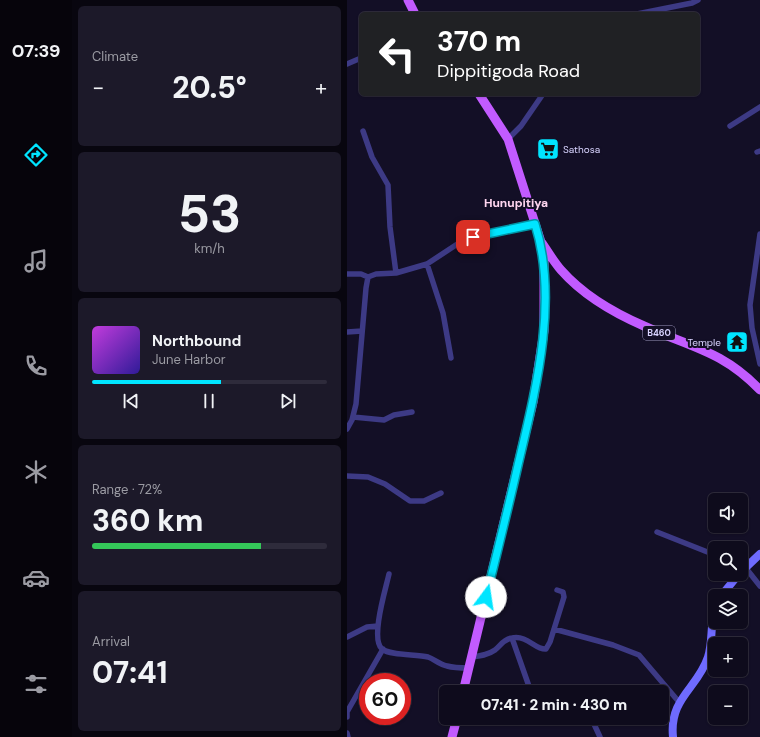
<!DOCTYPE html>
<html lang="en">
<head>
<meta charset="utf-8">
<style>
	body { margin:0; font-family:"DM Sans",sans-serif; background:#1c1929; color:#f1f3f6; height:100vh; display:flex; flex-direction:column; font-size:15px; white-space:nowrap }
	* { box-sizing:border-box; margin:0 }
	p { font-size:13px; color:#9b9ba3 }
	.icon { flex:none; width:22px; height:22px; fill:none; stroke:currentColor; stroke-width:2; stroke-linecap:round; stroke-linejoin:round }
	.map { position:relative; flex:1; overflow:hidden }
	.sheet { display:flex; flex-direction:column; gap:6px; padding:6px; background:#08060f; width:275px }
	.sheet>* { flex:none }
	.hud { position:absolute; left:12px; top:12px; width:341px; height:84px; border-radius:6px; box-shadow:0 1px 3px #0004,0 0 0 1px #2e2b3b; background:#202124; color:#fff; overflow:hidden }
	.tools { position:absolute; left:361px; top:493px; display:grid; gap:8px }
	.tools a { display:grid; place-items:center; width:40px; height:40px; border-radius:6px; background:#0e0b1c; box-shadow:0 1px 3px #0004,0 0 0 1px #2e2b3b; font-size:20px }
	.speed { position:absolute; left:12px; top:673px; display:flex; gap:8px; font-size:20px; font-weight:700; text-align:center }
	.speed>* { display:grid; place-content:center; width:52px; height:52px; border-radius:50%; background:#0e0b1c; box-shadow:0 1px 3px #0004,0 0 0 1px #2e2b3b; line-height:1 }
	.speed .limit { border:6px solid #d22; background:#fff; color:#111 }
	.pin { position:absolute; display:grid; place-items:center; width:34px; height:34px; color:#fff; margin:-17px; border-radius:8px; box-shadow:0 2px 6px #0006 }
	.me { position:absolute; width:44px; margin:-22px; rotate:14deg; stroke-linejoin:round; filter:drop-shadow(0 0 3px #0008) }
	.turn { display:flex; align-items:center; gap:14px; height:84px; padding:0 12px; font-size:18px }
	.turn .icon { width:52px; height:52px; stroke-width:2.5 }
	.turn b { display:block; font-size:28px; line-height:34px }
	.big { font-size:30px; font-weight:800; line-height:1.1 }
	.sheet .card { flex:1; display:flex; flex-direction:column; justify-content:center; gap:6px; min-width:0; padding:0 14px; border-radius:6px; background:#1c1929 }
	.sheet .dial { align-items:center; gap:0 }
	.dial b { font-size:52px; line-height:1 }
	.song { display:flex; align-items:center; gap:12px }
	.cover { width:48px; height:48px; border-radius:6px; background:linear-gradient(135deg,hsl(290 70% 55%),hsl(250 70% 35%)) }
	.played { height:4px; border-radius:2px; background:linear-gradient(90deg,#00e5ff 55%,#2e2b3b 55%) }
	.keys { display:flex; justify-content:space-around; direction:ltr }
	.heat { display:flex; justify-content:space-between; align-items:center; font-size:22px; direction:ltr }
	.charge { height:6px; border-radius:3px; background:linear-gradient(90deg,#34c759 72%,#2e2b3b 0) }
	.trip { position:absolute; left:92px; top:685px; width:230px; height:40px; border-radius:6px; background:#0e0b1c; box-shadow:0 1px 3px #0004,0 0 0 1px #2e2b3b; font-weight:800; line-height:40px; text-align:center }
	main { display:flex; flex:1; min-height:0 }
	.tab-bar { display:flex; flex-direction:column; width:72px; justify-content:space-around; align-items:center; background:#06040b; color:#9b9ba3 }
	.tab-bar .icon { width:28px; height:28px }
	.tab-bar .selected { color:#00e5ff }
	.tab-bar b { font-size:18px; color:#f1f3f6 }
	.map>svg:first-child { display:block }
</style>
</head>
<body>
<main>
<nav class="tab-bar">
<b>07:39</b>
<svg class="icon selected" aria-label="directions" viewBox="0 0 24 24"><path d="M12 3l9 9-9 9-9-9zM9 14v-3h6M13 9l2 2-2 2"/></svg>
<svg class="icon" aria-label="music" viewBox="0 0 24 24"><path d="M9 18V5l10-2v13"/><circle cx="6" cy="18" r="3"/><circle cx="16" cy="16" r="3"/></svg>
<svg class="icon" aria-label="phone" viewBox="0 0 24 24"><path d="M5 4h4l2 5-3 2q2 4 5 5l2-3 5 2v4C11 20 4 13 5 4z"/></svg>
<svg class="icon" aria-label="climate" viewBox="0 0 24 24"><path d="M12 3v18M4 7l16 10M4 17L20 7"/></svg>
<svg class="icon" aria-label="car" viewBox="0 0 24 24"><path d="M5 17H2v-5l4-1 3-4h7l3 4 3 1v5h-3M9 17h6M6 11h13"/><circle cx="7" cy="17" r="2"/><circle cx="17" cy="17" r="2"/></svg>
<svg class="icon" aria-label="filters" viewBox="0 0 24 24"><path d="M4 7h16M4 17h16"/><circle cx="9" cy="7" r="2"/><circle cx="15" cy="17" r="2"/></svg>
</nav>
<section class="sheet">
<div class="card"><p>Climate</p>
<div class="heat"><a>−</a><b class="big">20.5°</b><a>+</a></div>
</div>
<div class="card dial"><b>53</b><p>km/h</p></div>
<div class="card">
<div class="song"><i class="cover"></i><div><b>Northbound</b><p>June Harbor</p></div></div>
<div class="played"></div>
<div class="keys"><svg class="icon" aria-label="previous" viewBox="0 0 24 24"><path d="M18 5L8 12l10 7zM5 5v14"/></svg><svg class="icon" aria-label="pause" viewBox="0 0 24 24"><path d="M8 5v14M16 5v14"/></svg><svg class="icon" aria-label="next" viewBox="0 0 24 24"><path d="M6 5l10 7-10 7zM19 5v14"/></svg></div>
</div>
<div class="card"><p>Range · 72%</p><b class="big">360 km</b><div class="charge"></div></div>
<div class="card"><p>Arrival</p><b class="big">07:41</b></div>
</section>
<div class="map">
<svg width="413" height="737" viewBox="0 0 413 737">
	<rect width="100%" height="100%" fill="#130f26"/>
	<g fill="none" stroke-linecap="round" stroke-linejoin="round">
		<path stroke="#3d3a85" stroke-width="5.5" d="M290,14L345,3L351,0
			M0,64L14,58
			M383,126L413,107
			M16,131L25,157L41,185L43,227L49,273
			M161,139L174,126L196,94
			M410,152L413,151
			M413,234L403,305L405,328L413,364
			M80,264L96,313L104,358
			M0,274H14L21,277
			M0,332L15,331
			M6,417L37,420L47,415L65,412
			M0,429L5,420L9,404L19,288L21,277L29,274L49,273L80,264L118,239L188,224
			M0,476L21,477L38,484L63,501H77L94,493
			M310,532L368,555
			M394,565L398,567L413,586
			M42,574C39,588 23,639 35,649C44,656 69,654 81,657C87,659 93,665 100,666C107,668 115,668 122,668
			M207,629L266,645L292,655L332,702
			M0,637L20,627L31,626
			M165,638L184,692
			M124,657C133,656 141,655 148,650C154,645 157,639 165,638C181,635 188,650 199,649L203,642L217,597L216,592L210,590
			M0,717V712L36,649
			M247,724L253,737
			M0,733L1,737"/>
		<path stroke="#6f6bff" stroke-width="8" d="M394,572L413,554
			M374,596L392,574
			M326,737C322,698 351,688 361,657C366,642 363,624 368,609"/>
		<path stroke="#c25bff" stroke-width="9" d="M61,0L68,14
			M195,243C201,252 207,262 214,270C236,295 267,313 297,326C343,347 376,351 413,390
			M116,692L186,402L197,331V260L194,242L161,139L132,94
			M105,737L110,718"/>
	</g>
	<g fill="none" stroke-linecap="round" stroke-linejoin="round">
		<g stroke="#0095a6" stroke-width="10">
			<path id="route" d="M126,237L188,224C212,300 189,389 171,465C161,509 150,553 139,597"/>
		</g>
		<use href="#route" stroke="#00e5ff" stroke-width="7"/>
	</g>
	<defs>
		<g id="supermarket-square" transform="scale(1.15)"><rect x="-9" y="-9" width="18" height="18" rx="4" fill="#00e5ff" stroke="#130f26"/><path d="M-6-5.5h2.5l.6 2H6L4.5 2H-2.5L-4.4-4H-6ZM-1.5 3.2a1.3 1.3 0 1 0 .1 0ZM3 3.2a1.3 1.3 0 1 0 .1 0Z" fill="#111"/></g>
		<g id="temple-square" transform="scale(1.15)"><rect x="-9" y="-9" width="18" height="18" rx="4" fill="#00e5ff" stroke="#130f26"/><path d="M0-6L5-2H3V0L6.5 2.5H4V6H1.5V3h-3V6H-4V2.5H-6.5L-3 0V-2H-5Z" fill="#111"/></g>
	</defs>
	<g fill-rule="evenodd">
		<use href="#supermarket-square" x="201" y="149"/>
		<use href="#temple-square" x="390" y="342"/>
	</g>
	<g text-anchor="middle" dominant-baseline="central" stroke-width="4" stroke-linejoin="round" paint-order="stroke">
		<rect fill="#130f26" stroke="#9e99be" stroke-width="1" x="296" y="326" width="32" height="14" rx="3"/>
		<g font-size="9" font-weight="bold" fill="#d9d4ff">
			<text x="312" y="333">B460</text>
		</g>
		<g font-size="10" fill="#d9d4ff" stroke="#130f26" text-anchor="start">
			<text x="216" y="149">Sathosa</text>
			<text x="374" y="342" text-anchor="end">Temple</text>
		</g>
		<g font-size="12" font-weight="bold" fill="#ffd6f0" stroke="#130f26">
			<text x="169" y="203">Hunupitiya</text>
		</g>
	</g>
</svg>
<div class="tools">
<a><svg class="icon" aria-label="sound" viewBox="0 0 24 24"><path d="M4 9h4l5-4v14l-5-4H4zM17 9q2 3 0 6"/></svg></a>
<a><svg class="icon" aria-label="search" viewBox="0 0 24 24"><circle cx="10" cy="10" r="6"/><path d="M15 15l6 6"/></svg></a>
<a><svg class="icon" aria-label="layers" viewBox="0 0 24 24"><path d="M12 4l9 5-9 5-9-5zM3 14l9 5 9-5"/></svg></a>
<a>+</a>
<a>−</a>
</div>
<div class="speed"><div class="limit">60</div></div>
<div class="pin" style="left:126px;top:237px;background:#d93025"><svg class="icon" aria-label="arrive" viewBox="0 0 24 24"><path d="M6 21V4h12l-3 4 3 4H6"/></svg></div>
<svg class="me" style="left:139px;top:597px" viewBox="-20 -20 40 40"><circle r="19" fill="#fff"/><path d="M0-13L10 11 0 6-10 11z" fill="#00e5ff"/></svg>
<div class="trip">07:41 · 2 min · 430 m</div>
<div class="hud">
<div class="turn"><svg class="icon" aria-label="left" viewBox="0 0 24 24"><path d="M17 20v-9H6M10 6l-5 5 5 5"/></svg><div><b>370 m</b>Dippitigoda Road</div></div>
</div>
</div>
</main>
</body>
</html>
